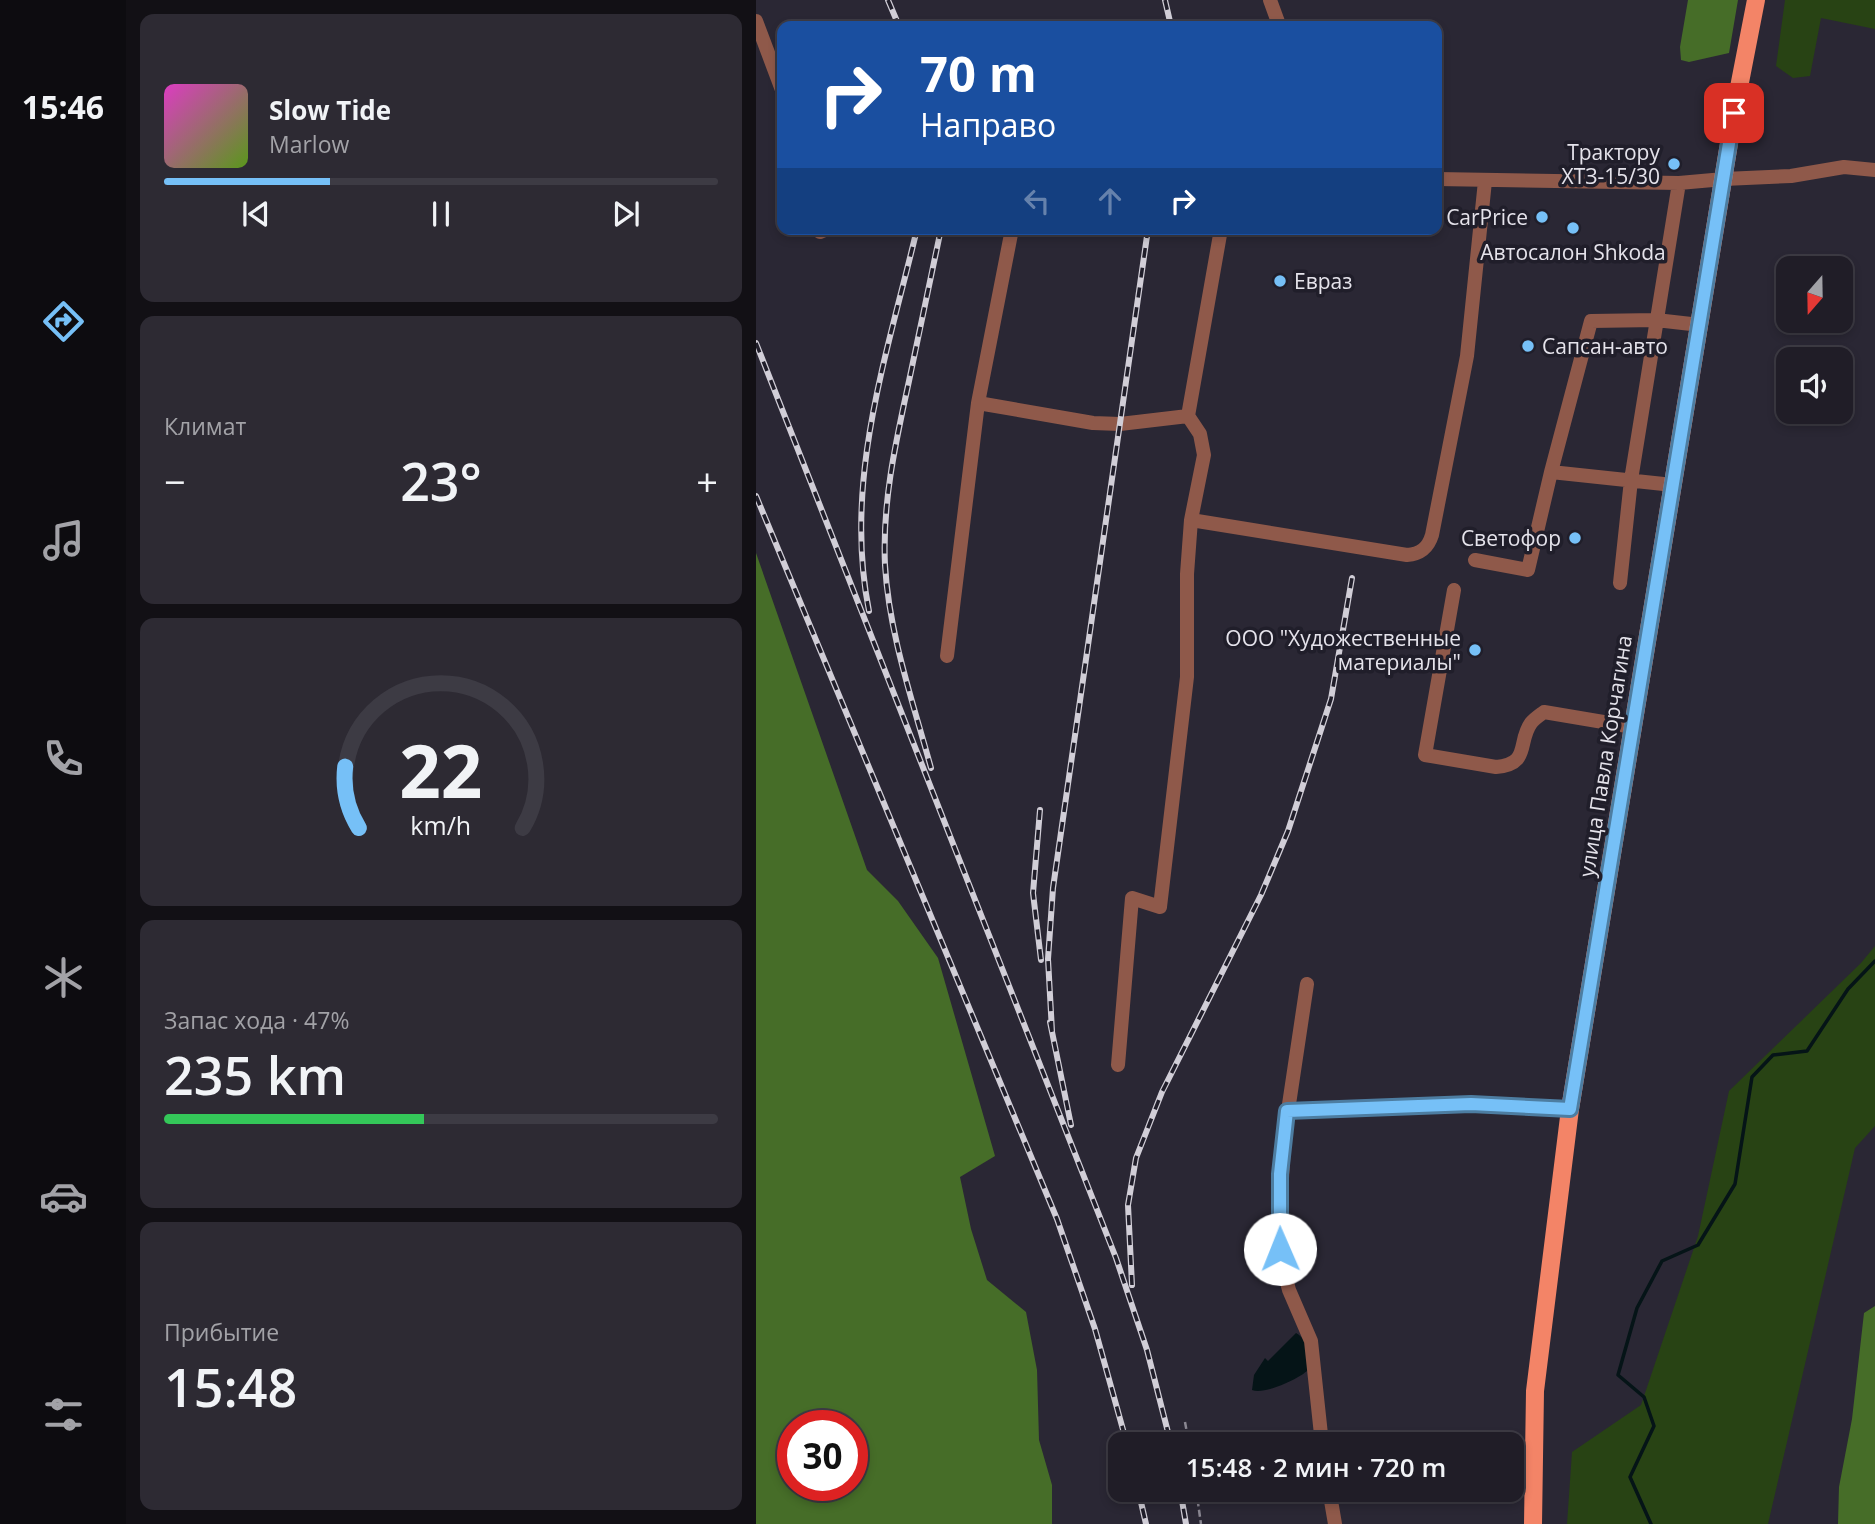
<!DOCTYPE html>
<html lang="ru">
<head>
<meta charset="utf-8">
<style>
	body { margin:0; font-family:"Open Sans",sans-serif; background:#2d2a33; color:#f1f3f6; height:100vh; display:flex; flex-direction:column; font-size:26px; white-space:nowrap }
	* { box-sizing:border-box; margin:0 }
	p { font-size:23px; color:#a2a2a7 }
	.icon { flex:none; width:38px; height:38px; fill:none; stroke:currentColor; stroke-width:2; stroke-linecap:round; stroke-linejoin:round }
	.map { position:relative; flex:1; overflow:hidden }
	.sheet { display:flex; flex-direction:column; gap:14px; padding:14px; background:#121015; width:630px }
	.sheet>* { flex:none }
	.hud { position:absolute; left:21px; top:21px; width:665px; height:214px; border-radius:14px; box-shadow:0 4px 10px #0003,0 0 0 2px #3d3b44; background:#1a4fa0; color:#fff; overflow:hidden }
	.needle { width:46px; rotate:200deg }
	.fabs { position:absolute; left:1020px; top:256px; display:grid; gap:14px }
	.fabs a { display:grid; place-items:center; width:77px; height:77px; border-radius:14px; background:#201d27; box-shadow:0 4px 10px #0003,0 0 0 2px #3d3b44; font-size:35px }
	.speed { position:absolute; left:21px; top:1410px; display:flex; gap:14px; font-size:35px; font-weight:700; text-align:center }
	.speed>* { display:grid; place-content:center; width:91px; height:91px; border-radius:50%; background:#201d27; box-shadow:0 4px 10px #0003,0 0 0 2px #3d3b44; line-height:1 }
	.speed .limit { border:10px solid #d22; background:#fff; color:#111 }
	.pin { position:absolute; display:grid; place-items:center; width:60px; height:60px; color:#fff; margin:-30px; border-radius:14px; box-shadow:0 4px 10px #0006 }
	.me { position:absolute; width:77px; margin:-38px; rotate:359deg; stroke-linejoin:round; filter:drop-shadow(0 0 5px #0008) }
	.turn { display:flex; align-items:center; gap:24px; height:147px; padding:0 28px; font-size:32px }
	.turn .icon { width:91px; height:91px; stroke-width:2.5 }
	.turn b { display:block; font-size:49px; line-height:60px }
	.lanes { display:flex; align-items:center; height:66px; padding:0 28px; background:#0003; justify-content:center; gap:35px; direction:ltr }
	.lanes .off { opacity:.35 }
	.big { font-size:52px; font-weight:600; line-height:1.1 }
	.sheet .card { flex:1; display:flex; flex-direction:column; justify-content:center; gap:10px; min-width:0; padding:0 24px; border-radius:14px; background:#2d2a33 }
	.sheet .dial { align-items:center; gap:0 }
	.dial svg { height:182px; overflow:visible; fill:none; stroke:#3d3b44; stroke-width:7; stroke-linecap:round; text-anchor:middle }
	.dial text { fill:#f1f3f6; stroke:none }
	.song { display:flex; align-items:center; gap:21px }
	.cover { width:84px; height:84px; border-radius:10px; background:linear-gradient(135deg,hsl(310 70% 55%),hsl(90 70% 35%)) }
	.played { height:7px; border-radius:4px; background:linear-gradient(90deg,#76c0f7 30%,#3d3b44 30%) }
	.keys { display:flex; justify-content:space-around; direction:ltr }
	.heat { display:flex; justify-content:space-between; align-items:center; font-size:38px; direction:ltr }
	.charge { height:10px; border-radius:5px; background:linear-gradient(90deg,#34c759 47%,#3d3b44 0) }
	.trip { position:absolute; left:352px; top:1432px; width:416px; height:70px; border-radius:14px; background:#201d27; box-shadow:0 4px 10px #0003,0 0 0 2px #3d3b44; font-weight:600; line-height:70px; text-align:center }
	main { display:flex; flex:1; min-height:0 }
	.tab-bar { display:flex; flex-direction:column; width:126px; justify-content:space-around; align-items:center; background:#0d0c10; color:#a2a2a7 }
	.tab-bar .icon { width:49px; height:49px }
	.tab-bar .selected { color:#76c0f7 }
	.tab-bar b { font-size:32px; color:#f1f3f6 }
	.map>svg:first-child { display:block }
</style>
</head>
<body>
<main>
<nav class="tab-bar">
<b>15:46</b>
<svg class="icon selected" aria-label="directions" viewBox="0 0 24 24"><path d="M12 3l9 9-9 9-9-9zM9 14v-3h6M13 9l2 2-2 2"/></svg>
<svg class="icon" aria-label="music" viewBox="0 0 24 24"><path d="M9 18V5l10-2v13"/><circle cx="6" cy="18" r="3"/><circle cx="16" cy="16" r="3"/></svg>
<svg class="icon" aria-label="phone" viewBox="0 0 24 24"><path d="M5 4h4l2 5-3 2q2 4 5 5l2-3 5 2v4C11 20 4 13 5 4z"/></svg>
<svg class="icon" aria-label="climate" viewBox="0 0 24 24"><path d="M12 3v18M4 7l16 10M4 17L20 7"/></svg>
<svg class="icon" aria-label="car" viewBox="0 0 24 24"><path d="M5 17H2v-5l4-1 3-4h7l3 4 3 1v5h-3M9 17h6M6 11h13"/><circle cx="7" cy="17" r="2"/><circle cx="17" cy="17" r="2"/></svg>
<svg class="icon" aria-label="filters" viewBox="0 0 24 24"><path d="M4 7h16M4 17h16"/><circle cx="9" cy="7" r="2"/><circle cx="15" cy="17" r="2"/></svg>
</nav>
<section class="sheet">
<div class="card">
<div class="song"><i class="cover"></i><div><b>Slow Tide</b><p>Marlow</p></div></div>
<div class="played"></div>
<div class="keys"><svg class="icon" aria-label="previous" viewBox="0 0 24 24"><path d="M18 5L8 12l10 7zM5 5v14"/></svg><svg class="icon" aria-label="pause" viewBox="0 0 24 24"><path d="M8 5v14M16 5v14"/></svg><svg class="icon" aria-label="next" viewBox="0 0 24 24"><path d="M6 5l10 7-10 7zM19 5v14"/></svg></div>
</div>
<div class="card"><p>Климат</p>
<div class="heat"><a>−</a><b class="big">23°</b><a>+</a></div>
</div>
<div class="card dial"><svg viewBox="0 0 100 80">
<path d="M14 69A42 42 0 1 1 86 69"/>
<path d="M14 69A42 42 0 0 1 8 42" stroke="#76c0f7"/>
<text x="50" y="56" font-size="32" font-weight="700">22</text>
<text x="50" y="72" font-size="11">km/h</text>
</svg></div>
<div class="card"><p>Запас хода · 47%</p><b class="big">235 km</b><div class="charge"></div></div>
<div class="card"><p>Прибытие</p><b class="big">15:48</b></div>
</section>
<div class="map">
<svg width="1119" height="1524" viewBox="0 0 1119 1524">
	<rect width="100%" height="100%" fill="#2a2734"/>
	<path fill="#284314" d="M1029,0H1119V29L1065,18L1054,76L1037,78L1020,66Z
		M1119,946V1126L1099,1148L1012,1524H811L816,1452L885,1405L942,1236L973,1091L1105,963Z"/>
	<path fill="#466d28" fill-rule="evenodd" d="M932,0H982L973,53L933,62L925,60L924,47Z
		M0,553L111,870L142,901L182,958L239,1156L204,1177L215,1229L231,1280L270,1312L281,1370L283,1440L296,1485V1524H0ZM37,1426H96V1486H37Z
		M1119,1306V1524H1082L1083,1487L1096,1419L1108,1313Z"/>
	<path fill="#051417" d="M540,1333C554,1341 551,1356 552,1370C543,1379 508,1395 496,1390L498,1375L509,1358L512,1361Z"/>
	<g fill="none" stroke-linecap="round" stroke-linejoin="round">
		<path stroke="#051417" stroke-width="3.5" d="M895,1524L874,1477L898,1426L888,1397L862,1375L881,1308L906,1261L942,1245L979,1184L996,1077L1017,1055L1051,1051L1092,989L1119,961"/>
		<path stroke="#8a8792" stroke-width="2.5" stroke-dasharray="7 3.5" stroke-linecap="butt" d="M429,1422L433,1444
			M440,1489L445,1524"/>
		<path stroke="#8f594a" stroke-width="14" d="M514,0L522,22L520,26
			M0,21L26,90
			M681,179L923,183L968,179L1035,176L1088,167L1119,170
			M63,229L64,232L71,229
			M222,403L337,423L364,424L432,416
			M795,472L835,321L900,320L944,325
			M435,520L651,555C665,554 672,548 676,535L711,356L729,181
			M719,560L772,570L795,472L917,485
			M864,583L875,480L923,183
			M698,590L669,755L740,767C775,764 761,742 775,723C778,719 784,715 788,712L877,727
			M191,656L222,403L256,229
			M551,984L529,1131L523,1225L528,1271L533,1290L555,1341L566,1444
			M362,1065L376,898L404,907L431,677V574L435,520L448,455L444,434L432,416L465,229
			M531,1111L715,1104L814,1109
			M573,1489L579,1524"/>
		<path stroke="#f38467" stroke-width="18" d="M777,1524L779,1391L814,1109L978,113L1000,0"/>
		<g stroke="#d1ced7" stroke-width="6">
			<path id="rail" d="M132,0L143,26
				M409,0L415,26
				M0,343L360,1258L391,1350L415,1444
				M0,496L301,1219L339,1329L371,1444
				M113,611C87,481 131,355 161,229
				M175,768C157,702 133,634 129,565C126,502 140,441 153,381C164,330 174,280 185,229
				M284,810L277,893L285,960
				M294,1022L315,1125
				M296,1031L292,959L297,888L392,229
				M376,1285L372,1205L380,1158L406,1092L505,895L532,831L575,699L596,578
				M382,1489L390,1524
				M424,1489L430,1524"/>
		</g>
		<use href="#rail" stroke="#201e2a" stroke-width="3.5" stroke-dasharray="10" stroke-linecap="butt"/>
	</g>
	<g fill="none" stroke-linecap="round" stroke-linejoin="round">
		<g stroke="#4d7da1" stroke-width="18">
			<path id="route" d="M524,1249V1174L531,1111L715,1104L814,1109L978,113"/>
		</g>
		<use href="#route" stroke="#76c0f7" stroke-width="12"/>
	</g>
	<g fill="#76c0f7" stroke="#201e2a" stroke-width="2.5">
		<circle cx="918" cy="164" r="7"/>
		<circle cx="786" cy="217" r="7"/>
		<circle cx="817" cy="228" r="7"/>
		<circle cx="524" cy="281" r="7"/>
		<circle cx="772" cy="346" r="7"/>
		<circle cx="819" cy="538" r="7"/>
		<circle cx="719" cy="650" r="7"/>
	</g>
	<g text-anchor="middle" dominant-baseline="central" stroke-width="7" stroke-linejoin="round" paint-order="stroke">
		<g font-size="21" fill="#e5e3eb" stroke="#201e2a" text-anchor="end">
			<text x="904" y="152">Трактору<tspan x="904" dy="24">ХТЗ-15/30</tspan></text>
			<text x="772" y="217">CarPrice</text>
			<text x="817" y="252" text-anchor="middle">Автосалон Shkoda</text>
			<text x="538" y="281" text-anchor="start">Евраз</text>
			<text x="786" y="346" text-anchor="start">Сапсан-авто</text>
			<text x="805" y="538">Светофор</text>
			<text x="705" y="638">ООО "Художественные<tspan x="705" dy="24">материалы"</tspan></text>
		</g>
		<g font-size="21" fill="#e5e3eb" stroke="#201e2a">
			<text transform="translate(849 756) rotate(-81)">улица Павла Корчагина</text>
		</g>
	</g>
</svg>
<div class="fabs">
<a><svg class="needle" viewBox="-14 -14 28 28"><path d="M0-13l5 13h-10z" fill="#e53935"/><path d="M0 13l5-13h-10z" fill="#a2a2a7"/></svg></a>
<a><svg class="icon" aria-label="sound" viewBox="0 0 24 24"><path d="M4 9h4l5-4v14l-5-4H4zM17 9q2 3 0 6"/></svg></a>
</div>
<div class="speed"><div class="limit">30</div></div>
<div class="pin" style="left:978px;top:113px;background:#d93025"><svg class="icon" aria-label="arrive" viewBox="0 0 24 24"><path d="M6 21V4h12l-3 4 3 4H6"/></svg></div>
<svg class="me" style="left:524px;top:1249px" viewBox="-20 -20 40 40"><circle r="19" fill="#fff"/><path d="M0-13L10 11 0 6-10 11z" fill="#76c0f7"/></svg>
<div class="trip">15:48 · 2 мин · 720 m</div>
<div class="hud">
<div class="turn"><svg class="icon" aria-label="right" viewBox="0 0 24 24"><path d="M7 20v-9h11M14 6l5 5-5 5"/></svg><div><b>70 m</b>Направо</div></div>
<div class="lanes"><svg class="icon off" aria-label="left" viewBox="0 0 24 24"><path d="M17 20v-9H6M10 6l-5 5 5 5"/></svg><svg class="icon off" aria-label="ahead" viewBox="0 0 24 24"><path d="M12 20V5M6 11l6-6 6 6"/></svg><svg class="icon" aria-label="right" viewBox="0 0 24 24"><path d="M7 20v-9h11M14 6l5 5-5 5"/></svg></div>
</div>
</div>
</main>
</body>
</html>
